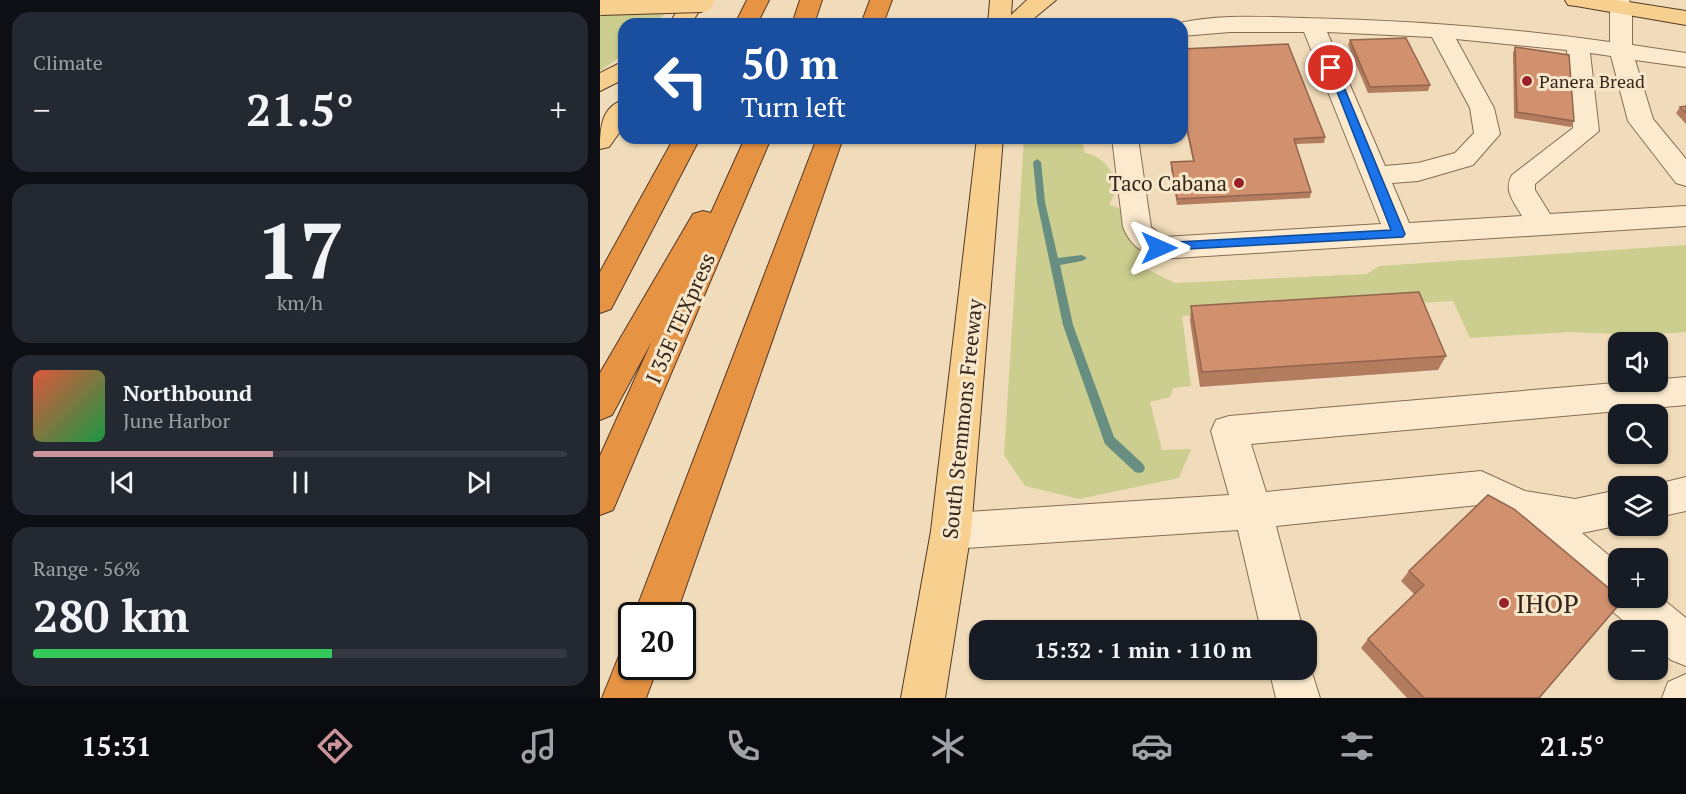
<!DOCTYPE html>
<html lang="en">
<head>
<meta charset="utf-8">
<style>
	body { margin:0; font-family:"PT Serif",serif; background:#242831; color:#f1f3f6; height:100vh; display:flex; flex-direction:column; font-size:22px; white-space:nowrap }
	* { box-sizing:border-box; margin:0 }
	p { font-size:20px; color:#9ea1a6 }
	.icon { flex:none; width:33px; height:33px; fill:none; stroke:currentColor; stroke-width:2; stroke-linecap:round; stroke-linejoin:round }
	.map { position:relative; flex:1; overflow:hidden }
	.panel { display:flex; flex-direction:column; gap:12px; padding:12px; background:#0d0f14; width:600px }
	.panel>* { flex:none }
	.hud { position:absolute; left:18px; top:18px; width:570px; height:126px; border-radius:18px; box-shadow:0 2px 4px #0004; background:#1a4fa0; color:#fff; overflow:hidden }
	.fabs { position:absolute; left:1008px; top:332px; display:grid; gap:12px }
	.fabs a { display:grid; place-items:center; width:60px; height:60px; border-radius:12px; background:#171b24; box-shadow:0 2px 4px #0004; font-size:30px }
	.speed { position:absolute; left:18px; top:602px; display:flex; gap:12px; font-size:30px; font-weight:700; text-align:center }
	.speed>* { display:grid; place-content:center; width:78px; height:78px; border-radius:50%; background:#171b24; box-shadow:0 2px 4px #0004; line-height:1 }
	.speed .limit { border:3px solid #111; border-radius:9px; background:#fff; color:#111 }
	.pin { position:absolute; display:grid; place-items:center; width:51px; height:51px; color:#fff; margin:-26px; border:3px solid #fff; border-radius:50%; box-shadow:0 2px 6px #0007 }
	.me { position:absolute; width:66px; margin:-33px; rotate:90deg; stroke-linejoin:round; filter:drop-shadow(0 0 4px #0008) }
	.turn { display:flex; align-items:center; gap:21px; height:126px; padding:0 24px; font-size:27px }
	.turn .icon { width:78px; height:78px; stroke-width:2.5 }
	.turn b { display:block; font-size:42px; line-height:51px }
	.big { font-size:45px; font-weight:600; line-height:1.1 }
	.panel .card { flex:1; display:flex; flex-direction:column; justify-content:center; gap:9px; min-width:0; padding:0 21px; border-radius:18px; background:#242831 }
	.panel .dial { align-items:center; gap:0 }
	.dial b { font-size:78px; line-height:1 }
	.song { display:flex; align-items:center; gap:18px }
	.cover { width:72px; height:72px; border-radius:9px; background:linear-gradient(135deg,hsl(10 70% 55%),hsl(140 70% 35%)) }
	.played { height:6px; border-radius:3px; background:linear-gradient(90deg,#ca949a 45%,#363941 45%) }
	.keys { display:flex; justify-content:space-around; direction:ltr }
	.heat { display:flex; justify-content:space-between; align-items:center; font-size:33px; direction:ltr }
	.charge { height:9px; border-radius:4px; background:linear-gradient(90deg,#34c759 56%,#363941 0) }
	.trip { position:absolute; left:369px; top:620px; width:348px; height:60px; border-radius:18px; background:#171b24; box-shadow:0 2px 4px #0004; font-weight:600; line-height:60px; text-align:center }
	.menu { display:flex; height:96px; justify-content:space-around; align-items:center; background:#090b0e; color:#9ea1a6 }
	.menu .icon { width:42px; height:42px }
	.menu .current { color:#ca949a }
	.menu b { font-size:27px; color:#f1f3f6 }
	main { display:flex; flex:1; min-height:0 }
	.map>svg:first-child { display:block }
</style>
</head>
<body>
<main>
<section class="panel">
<div class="card"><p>Climate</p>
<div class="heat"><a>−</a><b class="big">21.5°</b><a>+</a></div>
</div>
<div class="card dial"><b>17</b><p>km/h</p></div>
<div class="card">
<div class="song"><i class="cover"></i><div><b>Northbound</b><p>June Harbor</p></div></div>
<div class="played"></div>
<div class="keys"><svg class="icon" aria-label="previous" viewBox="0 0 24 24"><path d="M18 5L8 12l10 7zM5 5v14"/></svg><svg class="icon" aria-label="pause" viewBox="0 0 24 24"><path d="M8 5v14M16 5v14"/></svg><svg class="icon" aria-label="next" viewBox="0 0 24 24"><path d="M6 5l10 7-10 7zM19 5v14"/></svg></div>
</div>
<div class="card"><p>Range · 56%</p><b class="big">280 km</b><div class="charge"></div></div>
</section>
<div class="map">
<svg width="1086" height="698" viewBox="0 0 1086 698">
	<rect width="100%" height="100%" fill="#f0dcba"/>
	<path fill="#cbce8e" d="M67,10L57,24H24V54L0,71V13Z
		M424,138H481L485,153C503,156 512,170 518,187L509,205L526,210L544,268L575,283L767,274L779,266L1086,245V332L1042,335L969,332L870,338L853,301L582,316L591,386L573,388L570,397L550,402L562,450L591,449L579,478L479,499L425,486L404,455Z"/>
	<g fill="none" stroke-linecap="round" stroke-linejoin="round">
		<path fill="#678e81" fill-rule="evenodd" d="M437,159L441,162L445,202L458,258L482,255L487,258L482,261L460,265L473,325L514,437L543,464L545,468L543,472L539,473L535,472L505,444L463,325L437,202L433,162Z"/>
		<g stroke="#886c54" stroke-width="2">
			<path id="minor" d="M1007,0H1029L1032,7V45L1086,53V67L1035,60L1053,119L1086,159V186L1076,183L1028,121L1011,56L990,53L999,131L935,184V190L950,214L1086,206V226L559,259C541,253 530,244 523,227L512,138H538L551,227L564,237L781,224L704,32H630L582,36V24H575C616,14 662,17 703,18C806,20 908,28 1010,42V7ZM727,32L832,37L870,108L874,133L855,153L818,163L785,166ZM856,39L967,50L973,128L912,175C903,190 914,202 922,216L809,223L792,183L818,181L873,165L900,134L894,108Z
				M1086,377V405L651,444L666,492L881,471L925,491L975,499L1018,490L1020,525L982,533L1018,563V597H1058V595L1086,618V666L1071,660L1058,649V630H1035L1013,612L1011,607L1004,603L908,521L878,505L676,526L703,630H661L638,530L351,549L337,544L331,531L337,518L351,513L629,495L611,431L616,420L629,416Z
				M1086,477V511L1058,517V486H1049Z
				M706,654L720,698H676L669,669H706Z
				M1086,674V698H1062L1068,682Z"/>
		</g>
		<g stroke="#543a29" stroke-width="2">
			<path id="major" d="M84,0H106L91,24H69Z
				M390,0H412L411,15L427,0H456L427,24H388Z
				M965,0H1016L1086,11V25L976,6L968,5Z
				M24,61V79L0,91V73Z
				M24,100V126L9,147L0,149C0,129 1,106 24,100Z
				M377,138H403L371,531L345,698H301L331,531Z"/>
		</g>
		<g stroke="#543a29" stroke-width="2">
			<path id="highway" d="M147,0H169L157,24H135Z
				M200,0H222L214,24H192Z
				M270,0H292L283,24H261Z
				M74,138H100L11,309L0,313V272Z
				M145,138H171L13,510L0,515V456L52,341L12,415L0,420V373L93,214L103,211L111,213Z
				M217,138H243L76,615H34Z
				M32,646V666H58L46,698H2L21,651Z"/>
		</g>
		<use href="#minor" fill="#fbeace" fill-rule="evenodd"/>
		<use href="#major" fill="#f7cf8e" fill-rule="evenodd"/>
		<use href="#highway" fill="#e79344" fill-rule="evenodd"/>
		<g stroke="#543a29" stroke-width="26" stroke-linecap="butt">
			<path id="major-bridge" d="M0,3L102,0"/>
		</g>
		<use href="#major-bridge" stroke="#f7cf8e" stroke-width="24"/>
	</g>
	<path fill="#b47c5f" d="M750,40L830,85L828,91L768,93L748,45Z
		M915,47L974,121L971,127L914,118L913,53Z
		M582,49L725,137L724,143L696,144L711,192L710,198L577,205L571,168V162L593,161L582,112Z
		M1086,106V124L1076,113L1080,107Z
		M591,306L846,356L838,370L600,387L590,321Z
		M809,571L939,698H807L761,648L768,639L815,595L801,581Z"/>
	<path fill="#d1906e" stroke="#92654d" stroke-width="1.5" d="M806,38L830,85L770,87L750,40Z
		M688,44L725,137L694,139L711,192L577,199L571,162L594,161L582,105V49Z
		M915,47L969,55L974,121L917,112Z
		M1086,106V113L1080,107Z
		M819,292L846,356L602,372L591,306Z
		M888,495L914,509L1023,600L939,698H824L768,639L824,585L809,571Z"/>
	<path fill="#1a73e8" stroke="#114b97" stroke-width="1.5" d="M727,66L736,68L805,234L803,237L554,251L553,248L559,243L791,230Z"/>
	<g fill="#9a212a" stroke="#f7e7ca" stroke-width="2">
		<circle cx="927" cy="81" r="6"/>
		<circle cx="639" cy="183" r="6"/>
		<circle cx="904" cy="603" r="6"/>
	</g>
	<g text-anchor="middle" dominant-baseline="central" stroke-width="6" stroke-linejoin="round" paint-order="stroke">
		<g font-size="18" fill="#36251a" stroke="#f7e7ca" text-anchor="start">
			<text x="939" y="81">Panera Bread</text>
		</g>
		<g font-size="21" fill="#36251a" stroke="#f7e7ca" text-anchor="end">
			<text x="627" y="183">Taco Cabana</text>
		</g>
		<g font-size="21" fill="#36251a" stroke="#f7e7ca">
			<text transform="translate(80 318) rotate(-66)">I 35E TEXpress</text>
			<text transform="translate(362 419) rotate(-84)">South Stemmons Freeway</text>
		</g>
		<g font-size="26" fill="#36251a" stroke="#f7e7ca" text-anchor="start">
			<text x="916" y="603">IHOP</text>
		</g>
	</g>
</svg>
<div class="fabs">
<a><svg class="icon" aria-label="sound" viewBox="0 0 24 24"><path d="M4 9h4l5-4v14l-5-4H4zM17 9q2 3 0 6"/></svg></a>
<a><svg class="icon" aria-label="search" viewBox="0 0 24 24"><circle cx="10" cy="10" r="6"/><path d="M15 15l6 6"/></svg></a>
<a><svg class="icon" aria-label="layers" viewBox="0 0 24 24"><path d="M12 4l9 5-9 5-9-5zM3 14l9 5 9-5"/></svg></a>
<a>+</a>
<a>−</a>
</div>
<div class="speed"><div class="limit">20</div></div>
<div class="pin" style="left:731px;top:68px;background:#d93025"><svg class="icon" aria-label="arrive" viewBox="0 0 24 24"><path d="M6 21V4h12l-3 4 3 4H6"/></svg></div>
<svg class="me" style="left:559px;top:248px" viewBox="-20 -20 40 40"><path d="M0-17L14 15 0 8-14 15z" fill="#1a73e8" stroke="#fff" stroke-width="4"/></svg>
<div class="trip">15:32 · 1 min · 110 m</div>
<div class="hud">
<div class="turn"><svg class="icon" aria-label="left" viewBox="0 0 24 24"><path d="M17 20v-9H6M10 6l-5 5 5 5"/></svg><div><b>50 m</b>Turn left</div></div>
</div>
</div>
</main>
<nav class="menu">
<b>15:31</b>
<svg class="icon current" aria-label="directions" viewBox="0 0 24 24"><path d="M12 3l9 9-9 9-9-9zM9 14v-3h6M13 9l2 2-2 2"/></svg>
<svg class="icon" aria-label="music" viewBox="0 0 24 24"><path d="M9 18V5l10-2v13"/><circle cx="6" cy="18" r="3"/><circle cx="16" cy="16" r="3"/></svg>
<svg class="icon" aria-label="phone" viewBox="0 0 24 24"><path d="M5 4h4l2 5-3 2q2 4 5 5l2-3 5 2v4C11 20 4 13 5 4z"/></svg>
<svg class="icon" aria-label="climate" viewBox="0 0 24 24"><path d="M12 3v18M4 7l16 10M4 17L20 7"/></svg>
<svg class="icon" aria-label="car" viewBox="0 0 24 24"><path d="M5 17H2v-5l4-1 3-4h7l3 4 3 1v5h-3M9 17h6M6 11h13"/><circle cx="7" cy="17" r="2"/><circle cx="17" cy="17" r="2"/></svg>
<svg class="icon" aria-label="filters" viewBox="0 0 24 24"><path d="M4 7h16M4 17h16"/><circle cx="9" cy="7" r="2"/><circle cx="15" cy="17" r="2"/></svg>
<b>21.5°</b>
</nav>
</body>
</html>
